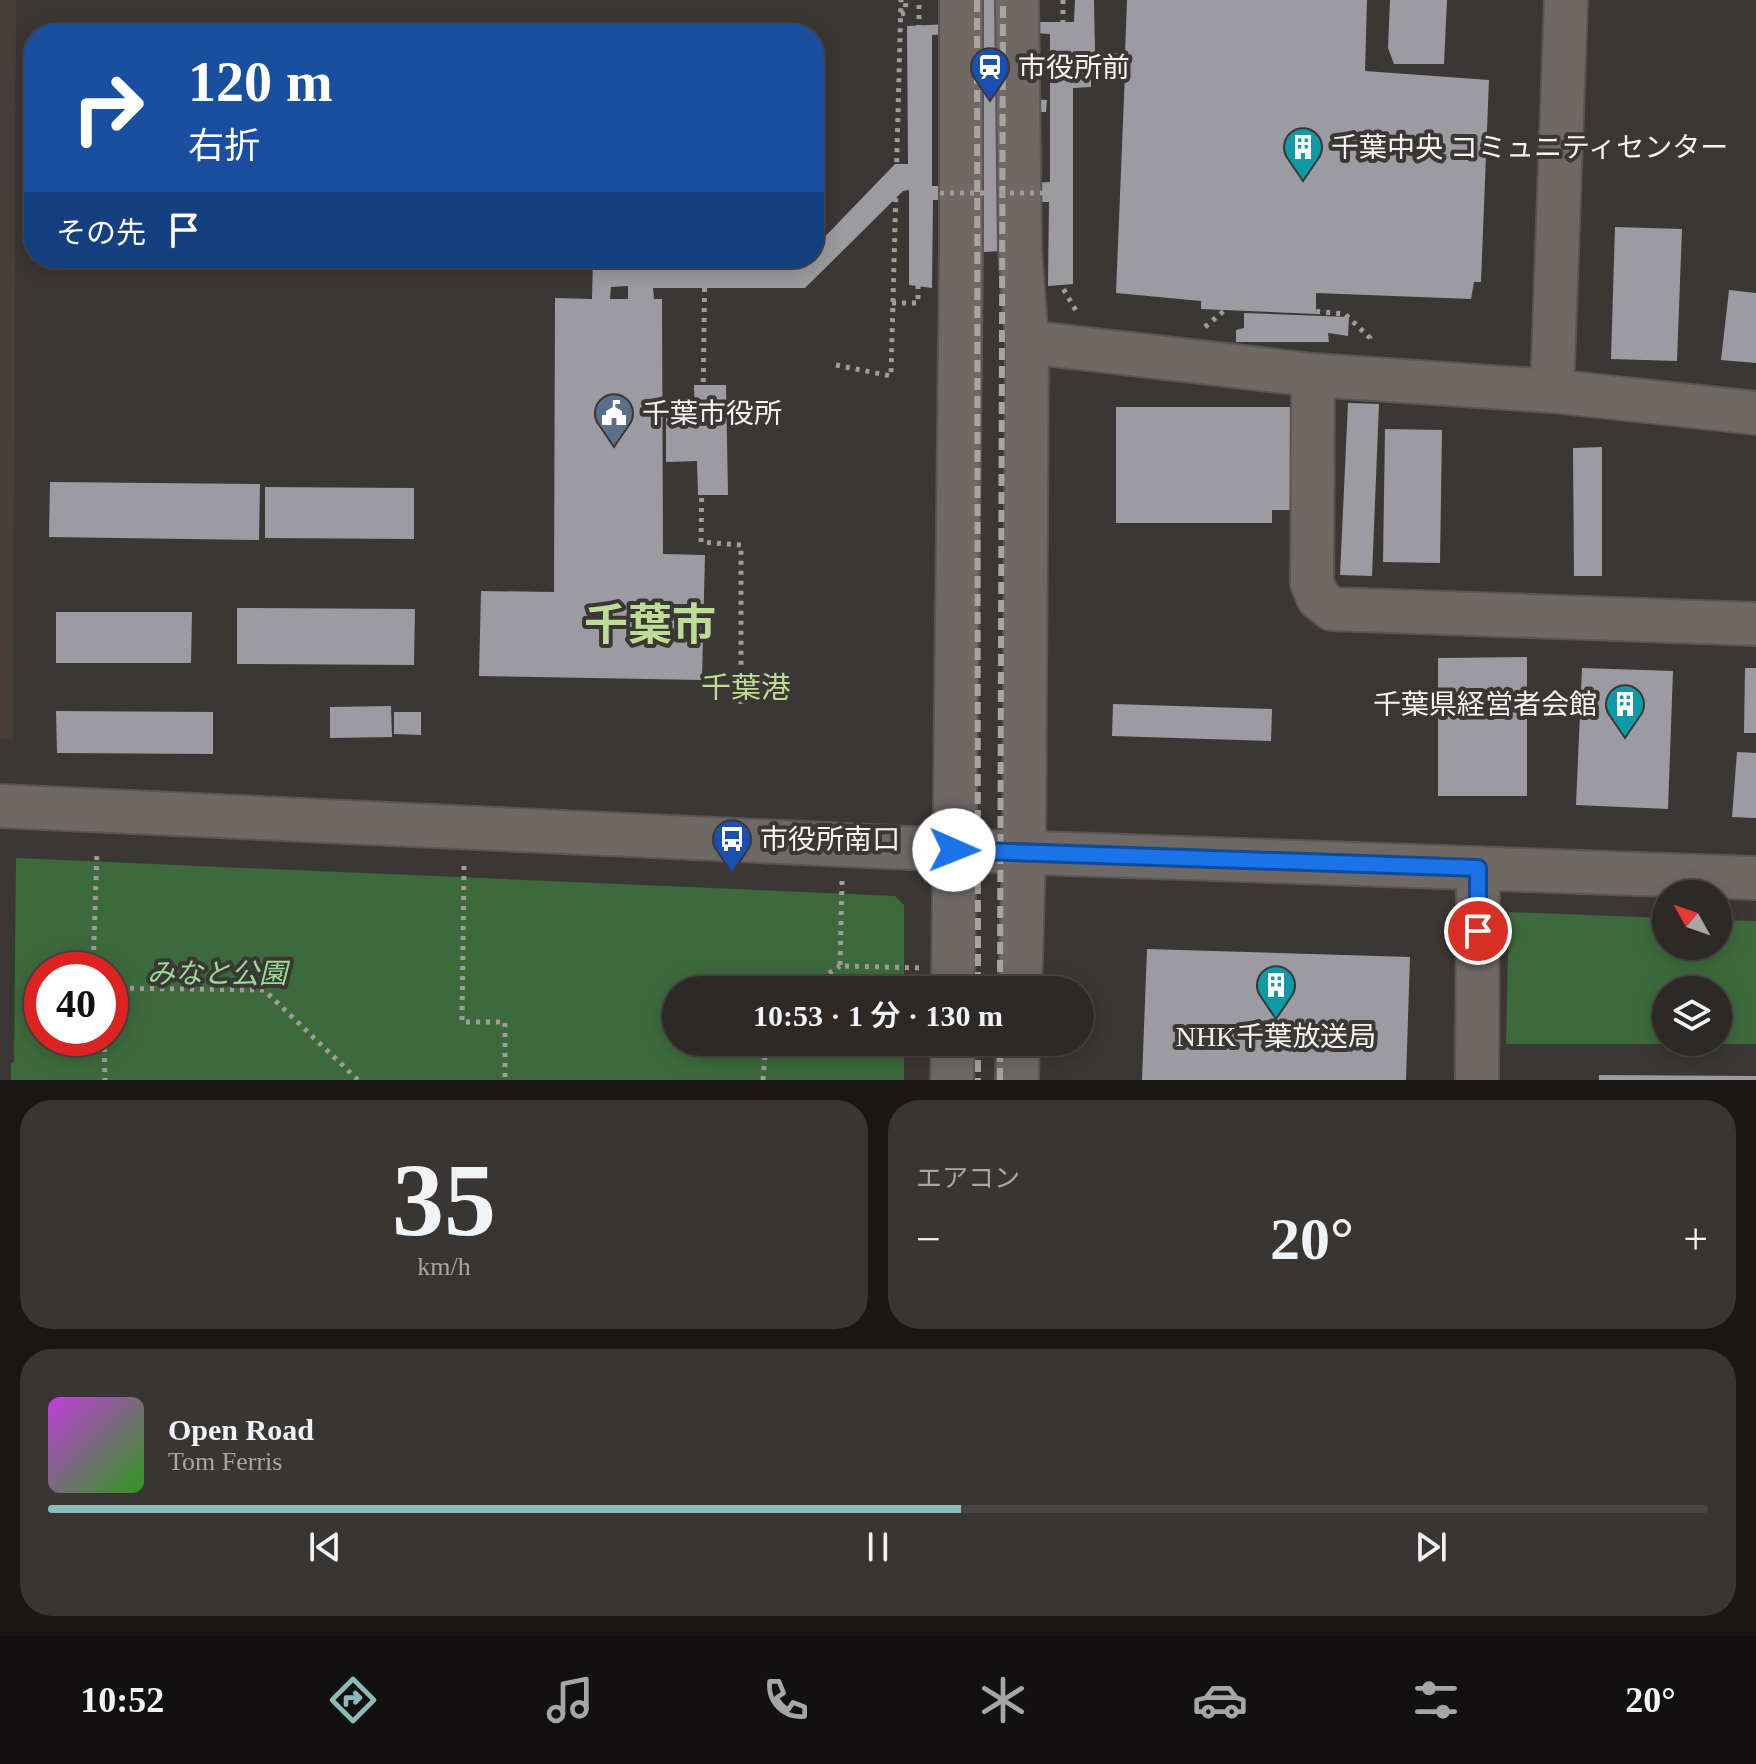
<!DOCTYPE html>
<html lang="ja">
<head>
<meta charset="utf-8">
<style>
	body { margin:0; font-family:"Times New Roman","Noto Sans JP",serif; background:#383533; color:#f1f3f6; height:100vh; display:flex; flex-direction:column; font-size:30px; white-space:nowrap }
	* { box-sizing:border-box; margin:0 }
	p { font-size:26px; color:#a6a6a7 }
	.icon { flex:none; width:44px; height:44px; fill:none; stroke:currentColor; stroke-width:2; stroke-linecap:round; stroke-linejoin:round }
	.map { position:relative; height:1080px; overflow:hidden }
	.side { display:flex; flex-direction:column; gap:20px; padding:20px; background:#181715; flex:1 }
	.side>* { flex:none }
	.banner { position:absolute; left:24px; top:24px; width:800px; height:244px; border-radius:32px; box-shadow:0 4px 20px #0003,0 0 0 2px #484544; background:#1a4fa0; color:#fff; overflow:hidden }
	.needle { width:52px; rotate:310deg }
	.controls { position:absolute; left:1652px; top:880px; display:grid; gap:16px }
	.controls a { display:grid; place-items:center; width:80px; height:80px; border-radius:50%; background:#2c2927; box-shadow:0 4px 20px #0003,0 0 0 2px #484544; font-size:40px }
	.speed { position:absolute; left:24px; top:952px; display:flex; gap:16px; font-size:40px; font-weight:700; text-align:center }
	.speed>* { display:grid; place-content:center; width:104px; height:104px; border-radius:50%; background:#2c2927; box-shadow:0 4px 20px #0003,0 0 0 2px #484544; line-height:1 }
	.speed .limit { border:12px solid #d22; background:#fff; color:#111 }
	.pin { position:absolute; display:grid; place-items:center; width:68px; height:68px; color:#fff; margin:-34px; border:4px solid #fff; border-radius:50%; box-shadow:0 2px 8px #0007 }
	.me { position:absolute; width:88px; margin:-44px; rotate:91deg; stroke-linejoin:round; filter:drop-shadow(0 0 6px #0008) }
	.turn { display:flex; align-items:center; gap:28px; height:168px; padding:0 32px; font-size:36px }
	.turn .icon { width:104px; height:104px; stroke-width:2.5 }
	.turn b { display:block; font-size:56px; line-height:68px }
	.then { display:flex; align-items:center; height:76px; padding:0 32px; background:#0003; gap:16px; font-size:30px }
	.big { font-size:60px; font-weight:600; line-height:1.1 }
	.side .card { flex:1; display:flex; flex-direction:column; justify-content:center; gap:12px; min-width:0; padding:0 28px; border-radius:32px; background:#383533 }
	.side .dial { align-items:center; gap:0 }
	.dial b { font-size:104px; line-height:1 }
	.song { display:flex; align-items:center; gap:24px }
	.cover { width:96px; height:96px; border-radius:12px; background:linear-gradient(135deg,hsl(290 70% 55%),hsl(110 70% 35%)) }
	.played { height:8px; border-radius:4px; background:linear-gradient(90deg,#8bbbb9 55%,#484544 55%) }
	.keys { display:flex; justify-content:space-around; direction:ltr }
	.heat { display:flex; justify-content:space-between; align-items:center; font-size:44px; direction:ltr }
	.side .tiles { flex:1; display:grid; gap:20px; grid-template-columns:1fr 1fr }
	.card:last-child { grid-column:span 2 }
	.trip { position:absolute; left:662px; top:976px; width:432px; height:80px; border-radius:40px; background:#2c2927; box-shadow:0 4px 20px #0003,0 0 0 2px #484544; font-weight:600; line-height:80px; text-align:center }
	.menu { display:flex; height:128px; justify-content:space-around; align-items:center; background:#121010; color:#a6a6a7 }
	.menu .icon { width:56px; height:56px }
	.menu .selected { color:#8bbbb9 }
	.menu b { font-size:36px; color:#f1f3f6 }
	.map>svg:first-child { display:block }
</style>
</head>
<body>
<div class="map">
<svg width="1756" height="1080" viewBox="0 0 1756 1080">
	<rect width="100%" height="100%" fill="#3b3734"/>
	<path fill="#493e39" d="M0,0H16L13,740L0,739Z"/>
	<path fill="#3d6a3c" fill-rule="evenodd" d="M16,858L895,896L904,905V990H676V1042H904V1080H11V1063L14,1062ZM110,970V1038H42V970Z
		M1509,912L1666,918V946H1718V920L1756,921V1044H1506ZM1718,990V1042H1666V990Z"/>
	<path fill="#9c9ba1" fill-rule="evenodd" d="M951,0H1034L1036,22H1074L1075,0H1094L1095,52L1125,54L1127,0H1367L1365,71L1489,80L1481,282H1474L1471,299L1316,293V314L1201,309V301L1116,293L1125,73H1091V87L1073,88V284L1048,286L1049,202H1036L1016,250L984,252L966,250L950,200H933L932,288L909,285V190L903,191L805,288H653L654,299H662L663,554L705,555L702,680L479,676L481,591L554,592L555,298L592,299L593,258H612V263L798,264L804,258H814V248L895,164H908L907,26L951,24ZM1035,33L1050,34V182L1034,183V112H1046L1047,100L1032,99ZM951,34L950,186H932V35ZM628,286V299H610L611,287Z
		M1390,0H1447L1444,64H1394L1388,48Z
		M1615,227L1682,229L1677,361L1611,359Z
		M1729,290L1756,293V363L1721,360Z
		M1244,313L1349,317L1348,336L1328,333L1329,342H1236V330L1244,328Z
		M694,385H726L728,495H698L697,461L666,462V418L695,417Z
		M1348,403L1379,404L1372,576L1340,575Z
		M1116,407H1293V510H1272V523H1116Z
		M1385,429L1442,430L1440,563L1383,562Z
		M1602,447V576H1574L1573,448Z
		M50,482L260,484L259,540L49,537Z
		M265,487L414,488V539L265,538Z
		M237,608L415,609L414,665L237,664Z
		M56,612H192L191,663H56Z
		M1527,657V796H1438V658Z
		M1582,668L1673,671L1668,809L1576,805Z
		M1745,668H1756V733H1744Z
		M1113,704L1272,709L1271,741L1112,736Z
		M391,706L392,737L330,738V707Z
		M56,711L213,712V754L57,753Z
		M394,712H421V735L394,734Z
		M1737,752L1756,753V818L1732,817Z
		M1147,949L1410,957L1406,1080H1142Z
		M1599,1075L1756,1076V1080H1599Z"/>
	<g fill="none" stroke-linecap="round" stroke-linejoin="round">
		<g stroke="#595554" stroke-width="46">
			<path id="minor" d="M1017,0L1020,251L1027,342L1024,851L1020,990
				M1027,342L1313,375L1552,391L1756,413
				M1313,375L1312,583L1318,598L1332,609L1756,624
				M1552,391L1566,0
				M0,806L954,850L1756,878
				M953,990L961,255V0
				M952,1080L953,1042
				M1017,1080L1018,1042
				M1477,1080L1478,868"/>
		</g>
		<path stroke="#a09c9b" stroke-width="5" stroke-dasharray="4 6" stroke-linecap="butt" d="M1063,0L1061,285L1078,314
			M901,14L905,13L906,0
			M1062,67L1126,65
			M705,258L701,542L741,545V704
			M892,303H918L919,0
			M1205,327L1232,304L1345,314L1370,338V344
			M836,365L891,376L901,0
			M464,866L462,1022H505V1080
			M842,881L840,966L921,968
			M93,970L97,851
			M110,988L264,990L358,1080
			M804,990L840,966
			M104,1038L105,1080
			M763,1080L766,1042"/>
		<use href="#minor" stroke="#6f6966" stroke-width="42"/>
		<path stroke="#a8a4a2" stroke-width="6" stroke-dasharray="12 6" stroke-linecap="butt" d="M977,0L978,990
			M1000,990L1003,0
			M978,1042V1080
			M1000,1080V1042"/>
		<path stroke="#a09c9b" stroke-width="5" stroke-dasharray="4 6" stroke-linecap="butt" d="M920,193H1060
			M616,275L802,274L898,179H920"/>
	</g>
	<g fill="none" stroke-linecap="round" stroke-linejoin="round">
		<g stroke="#114b97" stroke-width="20">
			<path id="route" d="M954,850L1478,868V931"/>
		</g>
		<use href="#route" stroke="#1a73e8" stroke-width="14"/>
	</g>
	<defs>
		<g id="station-pin" transform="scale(2)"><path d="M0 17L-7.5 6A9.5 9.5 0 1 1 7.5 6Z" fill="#1a4fb4" stroke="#3b3734"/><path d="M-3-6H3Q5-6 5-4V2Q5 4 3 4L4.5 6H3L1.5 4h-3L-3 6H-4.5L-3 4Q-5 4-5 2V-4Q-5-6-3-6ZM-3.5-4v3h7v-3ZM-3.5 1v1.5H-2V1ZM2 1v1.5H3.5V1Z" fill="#fff"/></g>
		<g id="building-pin" transform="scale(2)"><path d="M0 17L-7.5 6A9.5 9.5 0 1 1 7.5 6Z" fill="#0f9aa8" stroke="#3b3734"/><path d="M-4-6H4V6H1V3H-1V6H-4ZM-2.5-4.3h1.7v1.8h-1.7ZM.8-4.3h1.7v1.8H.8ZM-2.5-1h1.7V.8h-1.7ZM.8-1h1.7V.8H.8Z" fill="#fff"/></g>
		<g id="civic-pin" transform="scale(2)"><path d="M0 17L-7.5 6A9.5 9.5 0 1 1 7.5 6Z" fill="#5c6f8a" stroke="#3b3734"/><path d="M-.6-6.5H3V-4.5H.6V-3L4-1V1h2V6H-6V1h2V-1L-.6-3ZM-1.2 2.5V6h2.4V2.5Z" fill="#fff"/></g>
		<g id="bus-pin" transform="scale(2)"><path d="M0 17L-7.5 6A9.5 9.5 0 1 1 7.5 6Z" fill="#1a4fb4" stroke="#3b3734"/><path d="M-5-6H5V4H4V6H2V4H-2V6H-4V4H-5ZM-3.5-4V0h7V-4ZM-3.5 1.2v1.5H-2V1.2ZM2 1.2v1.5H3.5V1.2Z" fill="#fff"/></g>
	</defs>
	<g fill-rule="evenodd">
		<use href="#station-pin" x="990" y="67"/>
		<use href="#building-pin" x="1303" y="147"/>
		<use href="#civic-pin" x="614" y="413"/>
		<use href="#building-pin" x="1625" y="704"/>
		<use href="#bus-pin" x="732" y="839"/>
		<use href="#building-pin" x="1276" y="985"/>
	</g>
	<g text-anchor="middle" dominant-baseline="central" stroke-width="8" stroke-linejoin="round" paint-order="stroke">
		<g font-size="28" fill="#f7f3f2" stroke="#3b3734" text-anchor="start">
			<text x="1018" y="67">市役所前</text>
			<text x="1331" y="147">千葉中央 コミュニティセンター</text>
			<text x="642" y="413">千葉市役所</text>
			<text x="1597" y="704" text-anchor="end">千葉県経営者会館</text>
			<text x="760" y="839">市役所南口</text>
			<text x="1276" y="1036" text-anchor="middle">NHK千葉放送局</text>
		</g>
		<g font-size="28" font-style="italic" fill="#96dd93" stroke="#3b3734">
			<text x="217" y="973">みなと公園</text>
		</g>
		<g font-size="30" fill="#bddc95" stroke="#3b3734">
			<text x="746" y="687">千葉港</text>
		</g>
		<g font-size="44" font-weight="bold" fill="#bddc95" stroke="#3b3734">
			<text x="650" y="625">千葉市</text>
		</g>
	</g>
</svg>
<div class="controls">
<a><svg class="needle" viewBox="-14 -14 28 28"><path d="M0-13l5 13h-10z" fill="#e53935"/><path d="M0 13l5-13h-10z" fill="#a6a6a7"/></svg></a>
<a><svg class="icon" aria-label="layers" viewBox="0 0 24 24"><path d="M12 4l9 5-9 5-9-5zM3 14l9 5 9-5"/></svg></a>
</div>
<div class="speed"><div class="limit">40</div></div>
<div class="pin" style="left:1478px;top:931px;background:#d93025"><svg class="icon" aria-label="arrive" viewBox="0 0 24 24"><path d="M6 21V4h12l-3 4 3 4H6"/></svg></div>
<svg class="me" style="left:954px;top:850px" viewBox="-20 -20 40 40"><circle r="19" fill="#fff"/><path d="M0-13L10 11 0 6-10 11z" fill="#1a73e8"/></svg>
<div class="trip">10:53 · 1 分 · 130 m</div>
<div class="banner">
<div class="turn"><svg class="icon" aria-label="right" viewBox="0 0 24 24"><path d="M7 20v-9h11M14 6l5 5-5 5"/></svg><div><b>120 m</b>右折</div></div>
<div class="then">その先<svg class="icon" aria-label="arrive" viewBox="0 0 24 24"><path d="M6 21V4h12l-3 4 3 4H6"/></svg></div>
</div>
</div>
<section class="side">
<div class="tiles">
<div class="card dial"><b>35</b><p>km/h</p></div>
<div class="card"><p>エアコン</p>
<div class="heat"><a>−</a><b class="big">20°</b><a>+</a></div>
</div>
<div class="card">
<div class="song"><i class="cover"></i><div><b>Open Road</b><p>Tom Ferris</p></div></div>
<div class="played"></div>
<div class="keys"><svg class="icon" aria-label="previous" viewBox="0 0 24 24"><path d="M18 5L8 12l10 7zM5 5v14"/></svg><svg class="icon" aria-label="pause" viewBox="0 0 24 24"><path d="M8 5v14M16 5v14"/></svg><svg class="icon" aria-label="next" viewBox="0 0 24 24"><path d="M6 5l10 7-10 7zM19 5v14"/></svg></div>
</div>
</div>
</section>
<nav class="menu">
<b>10:52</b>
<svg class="icon selected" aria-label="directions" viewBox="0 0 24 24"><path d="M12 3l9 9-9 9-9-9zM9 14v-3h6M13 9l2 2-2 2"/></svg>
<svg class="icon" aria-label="music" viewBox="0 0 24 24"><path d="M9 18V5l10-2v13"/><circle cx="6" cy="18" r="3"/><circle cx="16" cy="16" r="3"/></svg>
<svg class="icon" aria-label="phone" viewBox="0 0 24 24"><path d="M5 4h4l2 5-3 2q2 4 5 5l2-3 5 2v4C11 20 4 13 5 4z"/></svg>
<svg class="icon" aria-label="climate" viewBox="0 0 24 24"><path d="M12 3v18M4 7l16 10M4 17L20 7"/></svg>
<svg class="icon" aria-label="car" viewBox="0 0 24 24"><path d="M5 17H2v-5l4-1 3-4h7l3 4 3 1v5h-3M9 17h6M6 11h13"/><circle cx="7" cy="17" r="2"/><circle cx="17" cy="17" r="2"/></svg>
<svg class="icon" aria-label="filters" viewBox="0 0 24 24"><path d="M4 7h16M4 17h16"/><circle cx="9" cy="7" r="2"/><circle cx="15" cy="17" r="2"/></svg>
<b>20°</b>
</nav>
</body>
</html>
